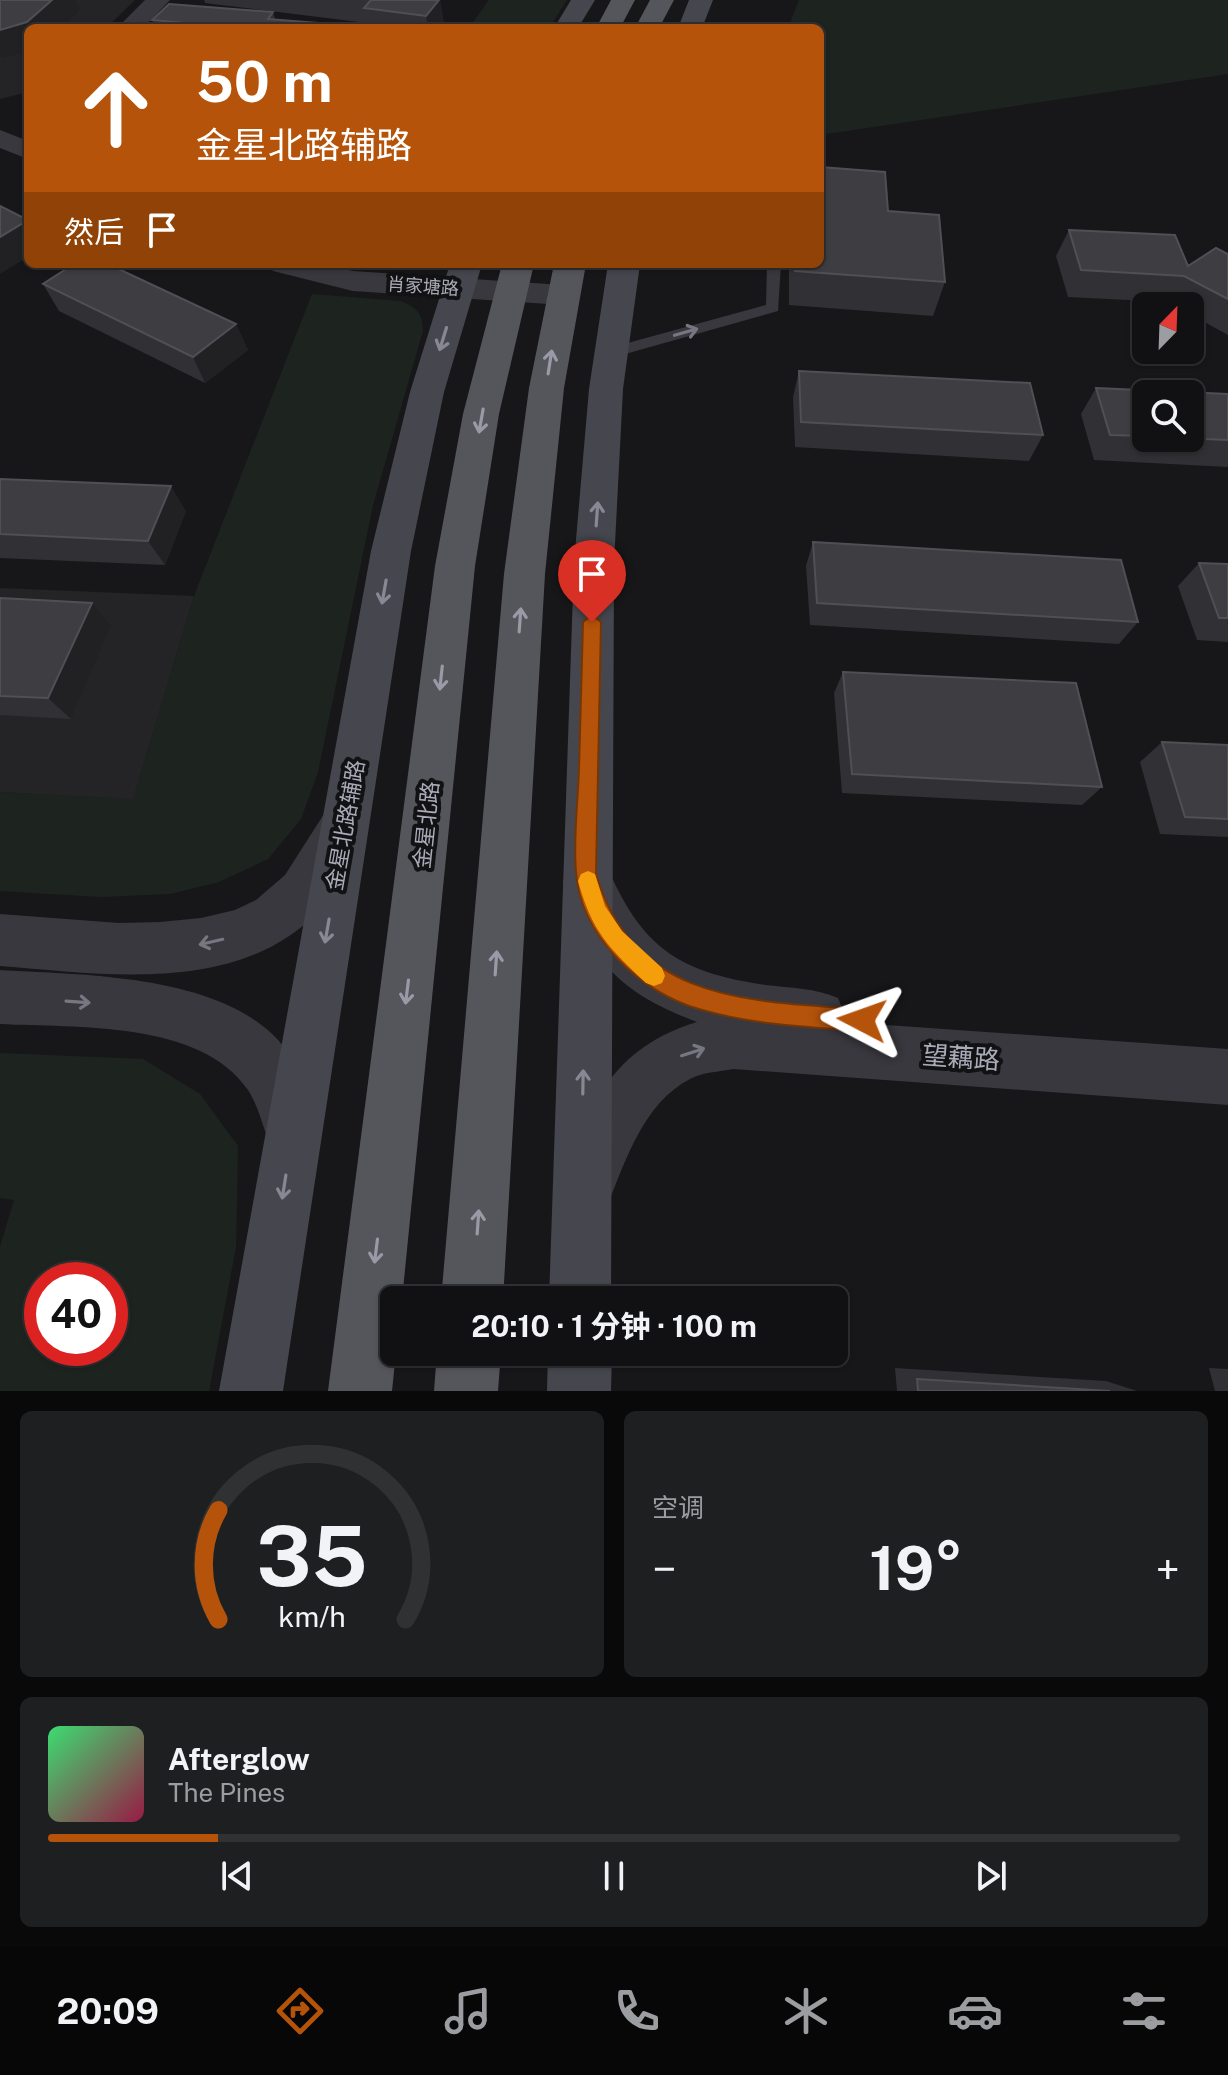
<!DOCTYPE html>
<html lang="zh">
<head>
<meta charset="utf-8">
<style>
	body { margin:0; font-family:"Public Sans","Noto Sans SC",sans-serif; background:#1e1f21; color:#f1f3f6; height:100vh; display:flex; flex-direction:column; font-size:30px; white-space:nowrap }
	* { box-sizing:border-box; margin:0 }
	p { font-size:26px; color:#9c9da0 }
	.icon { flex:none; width:44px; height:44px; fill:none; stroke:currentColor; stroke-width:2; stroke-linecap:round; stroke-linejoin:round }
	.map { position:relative; height:1391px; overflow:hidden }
	.details { display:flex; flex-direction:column; gap:20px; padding:20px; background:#09090a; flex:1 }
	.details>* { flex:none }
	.hud { position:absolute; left:24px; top:24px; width:800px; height:244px; border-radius:12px; box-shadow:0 2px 6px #0004,0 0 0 2px #303133; background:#b45309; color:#fff; overflow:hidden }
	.needle { width:52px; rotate:23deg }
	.tools { position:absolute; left:1132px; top:292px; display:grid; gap:16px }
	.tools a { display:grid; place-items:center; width:72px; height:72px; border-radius:12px; background:#111113; box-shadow:0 2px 6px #0004,0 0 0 2px #303133; font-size:40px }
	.speed { position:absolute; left:24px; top:1262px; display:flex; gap:16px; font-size:40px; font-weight:700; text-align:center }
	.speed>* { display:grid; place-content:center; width:104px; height:104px; border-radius:50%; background:#111113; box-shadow:0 2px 6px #0004,0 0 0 2px #303133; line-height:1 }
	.speed .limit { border:12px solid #d22; background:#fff; color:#111 }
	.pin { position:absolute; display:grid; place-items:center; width:68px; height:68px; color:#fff; margin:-82px -34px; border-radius:50% 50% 50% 0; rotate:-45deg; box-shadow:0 0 8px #0007 }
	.pin .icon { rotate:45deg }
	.me { position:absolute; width:88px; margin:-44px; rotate:274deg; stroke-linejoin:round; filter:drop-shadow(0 0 6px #0008) }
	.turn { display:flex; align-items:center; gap:28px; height:168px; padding:0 40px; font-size:36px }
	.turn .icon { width:104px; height:104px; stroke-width:2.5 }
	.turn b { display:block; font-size:56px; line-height:68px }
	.then { display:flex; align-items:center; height:76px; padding:0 40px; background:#0003; gap:16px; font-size:30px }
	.big { font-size:60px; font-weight:700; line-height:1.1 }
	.details .tile { flex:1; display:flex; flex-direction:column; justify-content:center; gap:12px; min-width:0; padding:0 28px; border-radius:12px; background:#1e1f21 }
	.details .dial { align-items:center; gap:0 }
	.dial svg { height:208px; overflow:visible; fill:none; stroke:#303133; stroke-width:7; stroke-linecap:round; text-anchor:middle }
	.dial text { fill:#f1f3f6; stroke:none }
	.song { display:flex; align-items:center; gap:24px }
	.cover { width:96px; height:96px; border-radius:12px; background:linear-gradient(135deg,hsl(140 70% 55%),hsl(340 70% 35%)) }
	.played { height:8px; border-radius:4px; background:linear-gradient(90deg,#b45309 15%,#303133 15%) }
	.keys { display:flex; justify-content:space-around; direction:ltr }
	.heat { display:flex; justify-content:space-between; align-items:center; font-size:44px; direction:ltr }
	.details .tiles { flex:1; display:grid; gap:20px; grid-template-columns:1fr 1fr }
	.tile:last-child { grid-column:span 2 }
	.trip { position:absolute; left:380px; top:1286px; width:468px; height:80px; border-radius:12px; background:#111113; box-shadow:0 2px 6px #0004,0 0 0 2px #303133; font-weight:700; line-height:80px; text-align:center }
	.menu { display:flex; height:128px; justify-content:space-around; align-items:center; background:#070708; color:#9c9da0 }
	.menu .icon { width:56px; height:56px }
	.menu .current { color:#b45309 }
	.menu b { font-size:36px; color:#f1f3f6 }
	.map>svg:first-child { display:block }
</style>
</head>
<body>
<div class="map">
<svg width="1228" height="1391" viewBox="0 0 1228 1391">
	<rect width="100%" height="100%" fill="#171719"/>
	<path fill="#242326" d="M0,0H135L106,28H28V92L0,99Z
		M0,588L194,596L133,800L0,792Z"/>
	<path fill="#1d2420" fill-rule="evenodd" d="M489,0H567L549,28H469Z
		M799,0H1228V74L820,135V28H788Z
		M312,294L400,301C417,307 422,313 423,331L373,505L318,772L301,819L268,859L219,882L170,894L101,897L0,891V792L133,799L194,596Z
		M0,1053L143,1059L200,1094L238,1146L236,1247L209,1391H0V1247L14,1200L0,1198ZM110,1280V1348H42V1280Z"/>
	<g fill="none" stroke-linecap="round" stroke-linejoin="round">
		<path fill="#39383e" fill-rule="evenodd" d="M767,264H781L778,311L611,358L603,353L606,349L766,305Z"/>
		<path fill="#39383e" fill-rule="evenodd" d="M145,0H170L143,28H117Z
			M0,130L28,141V159L0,148Z
			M268,264H323L353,271L563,285L574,288L579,295L574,302L563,305L353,291L273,271Z
			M341,808L358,814L365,830C353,857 341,888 320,910C238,996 106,974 0,966V914L119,923L160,922L201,918L235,910L256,900L285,875L324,814Z
			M588,857L606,864C641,947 677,972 766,985C791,988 815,988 838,998L846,1017L844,1022L1228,1049V1105L733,1069C719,1072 702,1072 690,1079C644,1103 626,1159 608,1204L587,1212L566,1204L558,1183C589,1107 611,1048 697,1022C614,990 594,962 563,881L570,864Z
			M0,970C83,975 217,974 278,1040C301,1065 312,1101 322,1133L313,1153L293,1162L273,1153C264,1132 260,1109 248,1090C200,1020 76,1028 0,1024Z"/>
		<path fill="#46474e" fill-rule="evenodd" d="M571,0H595L578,28H554Z
			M689,0H713L702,28H678Z
			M450,264H482L444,392L411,551L283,1391H219L371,551L410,392Z
			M608,264H640L623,389L614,563L611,1300H549L574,563L589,389Z
			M548,1352H612L611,1391H547Z"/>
		<path fill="#55555c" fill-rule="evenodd" d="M611,0H635L620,28H596Z
			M650,0H674L659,28H635Z
			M502,264H534L499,414L475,566L402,1300H394V1352H396L392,1391H328L435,566L463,414Z
			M554,264H586L564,388L545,574L503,1300H441L504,574L529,388Z
			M437,1352H501L498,1391H434Z"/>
	</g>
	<path fill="#313034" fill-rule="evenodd" d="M204,0H440L444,24L440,28H368L367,23L205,3Z
		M273,12L275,19L321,28H155L152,20Z
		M888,211L945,282L933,316L789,305V264H820Z
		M1069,230L1188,266L1228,254V335L1190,314V306H1175L1168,302L1068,297L1056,256Z
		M43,284L236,324L248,350L205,383L59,311Z
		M799,371L1043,435L1029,461L795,447L793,397Z
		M1096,388L1228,394V467L1094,460L1081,414ZM1146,394L1190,438H1146Z
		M0,479L186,511L165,565L0,558Z
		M813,542L1138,622L1119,644L810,625L806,566Z
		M1199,563L1228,564V642L1197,640L1178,586Z
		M0,598L111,626L71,719L0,715Z
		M843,672L1102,787L1082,805L842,793L834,693Z
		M1162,742L1228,745V837L1160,834L1140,762Z
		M895,1368L1106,1381L1137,1391H897Z
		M1209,1368L1228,1369V1391H1215Z"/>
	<path fill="#212123" d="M52,0H75L80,10L61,28H28V51L3,58L0,52V30Z
		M439,0H440L444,24L440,28H428L426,16Z
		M28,220V257L0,274V237Z
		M236,324L248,350L205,383L193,357Z
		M171,486L186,511L165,565L148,541Z
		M92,603L111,626L71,719L48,698Z"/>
	<path fill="#3e3d42" stroke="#4f4f55" stroke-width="2" d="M0,0H52L27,22L0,30Z
		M371,0H439L426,16L364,8Z
		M169,4L273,12L268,19L320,23L317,28H240L152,20Z
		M820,167L885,172L888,211L939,215L945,282L795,271V264H820Z
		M0,206L28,220L0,237Z
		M1069,230L1175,235L1188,266L1216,248L1228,254V299L1184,276L1081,270Z
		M74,264H108L236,324L193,357L43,284Z
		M799,371L1030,383L1043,435L801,422Z
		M1096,388L1228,394V440L1180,438H1190V394H1146V436L1110,435Z
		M0,479L171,486L148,541L0,534Z
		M813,542L1121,560L1138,622L817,603Z
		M1199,563L1228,564V618H1219Z
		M0,598L92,603L48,698L0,696Z
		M843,672L1076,683L1102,787L852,774Z
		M1162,742L1228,745V819L1185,817Z
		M917,1379L1110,1391H918Z"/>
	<defs><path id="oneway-shaft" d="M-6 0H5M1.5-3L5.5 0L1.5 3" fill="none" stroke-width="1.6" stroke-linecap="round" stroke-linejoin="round" transform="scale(2)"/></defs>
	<g stroke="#777781">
		<use href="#oneway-shaft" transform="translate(686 332) rotate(-16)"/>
		<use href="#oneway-shaft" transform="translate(211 942) rotate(167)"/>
		<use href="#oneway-shaft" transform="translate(78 1002) rotate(4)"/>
		<use href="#oneway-shaft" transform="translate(693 1052) rotate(-18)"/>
	</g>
	<g stroke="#878893">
		<use href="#oneway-shaft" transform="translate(443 339) rotate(107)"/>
		<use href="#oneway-shaft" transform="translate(597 514) rotate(-86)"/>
		<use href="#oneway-shaft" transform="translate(384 592) rotate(100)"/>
		<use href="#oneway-shaft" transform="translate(327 931) rotate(100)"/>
		<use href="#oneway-shaft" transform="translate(583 1082) rotate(-89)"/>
		<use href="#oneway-shaft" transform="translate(284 1187) rotate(99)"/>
	</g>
	<g stroke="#999aa6">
		<use href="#oneway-shaft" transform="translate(550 362) rotate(-81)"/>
		<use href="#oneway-shaft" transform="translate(481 421) rotate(100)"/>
		<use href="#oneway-shaft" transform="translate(520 620) rotate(-86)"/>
		<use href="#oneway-shaft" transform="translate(441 678) rotate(96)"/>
		<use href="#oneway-shaft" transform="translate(496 963) rotate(-86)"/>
		<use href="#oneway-shaft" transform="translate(407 992) rotate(97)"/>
		<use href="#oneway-shaft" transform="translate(478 1222) rotate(-86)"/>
		<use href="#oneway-shaft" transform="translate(376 1251) rotate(97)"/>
	</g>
	<path fill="#b45309" stroke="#753606" stroke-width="2" d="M592,615L601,622L596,874C634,1003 750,1001 862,1009L869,1012L873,1020L869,1028L862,1031C807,1027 752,1025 699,1009C641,993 580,936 576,872C573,838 578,802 579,768C580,720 582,671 583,622Z"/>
	<path fill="#f59e0b" d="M588,871L595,874L605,906L622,931L662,968L665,976L662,983L654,986L646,983C609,948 592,932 578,881L581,874Z"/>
	<g text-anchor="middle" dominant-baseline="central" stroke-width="8" stroke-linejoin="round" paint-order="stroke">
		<g font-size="18" fill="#aaabb8" stroke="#121214">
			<text transform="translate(423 286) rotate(4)">肖家塘路</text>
		</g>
		<g font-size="22" fill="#aaabb8" stroke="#121214">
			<text transform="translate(345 825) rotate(-80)">金星北路辅路</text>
			<text transform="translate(426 825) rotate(-84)">金星北路</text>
		</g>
		<g font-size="26" fill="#aaabb8" stroke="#121214">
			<text transform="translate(961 1057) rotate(4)">望藕路</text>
		</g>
	</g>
</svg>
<div class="tools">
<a><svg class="needle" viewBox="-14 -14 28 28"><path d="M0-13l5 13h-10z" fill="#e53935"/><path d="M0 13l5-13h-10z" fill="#9c9da0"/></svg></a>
<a><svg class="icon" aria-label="search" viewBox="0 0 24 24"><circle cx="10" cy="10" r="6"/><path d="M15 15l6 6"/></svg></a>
</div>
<div class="speed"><div class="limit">40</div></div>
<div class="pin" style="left:592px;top:622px;background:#d93025"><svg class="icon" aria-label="arrive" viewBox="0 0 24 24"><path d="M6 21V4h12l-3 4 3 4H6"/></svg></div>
<svg class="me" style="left:862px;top:1020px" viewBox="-20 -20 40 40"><path d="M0-17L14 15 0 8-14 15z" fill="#b45309" stroke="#fff" stroke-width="4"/></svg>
<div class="trip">20:10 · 1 分钟 · 100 m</div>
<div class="hud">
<div class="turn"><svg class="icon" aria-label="ahead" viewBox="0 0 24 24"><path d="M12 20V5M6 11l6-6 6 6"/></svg><div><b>50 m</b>金星北路辅路</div></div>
<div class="then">然后<svg class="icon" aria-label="arrive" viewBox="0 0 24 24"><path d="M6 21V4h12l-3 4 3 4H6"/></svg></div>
</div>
</div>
<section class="details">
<div class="tiles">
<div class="tile dial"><svg viewBox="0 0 100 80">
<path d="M14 69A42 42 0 1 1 86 69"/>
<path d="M14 69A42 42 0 0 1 14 27" stroke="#b45309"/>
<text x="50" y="56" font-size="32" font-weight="700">35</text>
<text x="50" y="72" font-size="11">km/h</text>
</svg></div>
<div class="tile"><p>空调</p>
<div class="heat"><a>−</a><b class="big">19°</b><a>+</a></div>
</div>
<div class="tile">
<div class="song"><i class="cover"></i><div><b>Afterglow</b><p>The Pines</p></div></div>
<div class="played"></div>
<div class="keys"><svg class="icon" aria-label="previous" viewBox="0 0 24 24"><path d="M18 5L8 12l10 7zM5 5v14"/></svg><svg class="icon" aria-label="pause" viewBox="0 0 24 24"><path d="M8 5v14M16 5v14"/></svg><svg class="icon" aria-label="next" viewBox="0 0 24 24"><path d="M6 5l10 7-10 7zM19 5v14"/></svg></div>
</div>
</div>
</section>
<nav class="menu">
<b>20:09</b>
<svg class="icon current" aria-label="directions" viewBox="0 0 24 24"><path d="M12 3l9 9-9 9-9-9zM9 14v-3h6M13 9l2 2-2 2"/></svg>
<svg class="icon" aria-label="music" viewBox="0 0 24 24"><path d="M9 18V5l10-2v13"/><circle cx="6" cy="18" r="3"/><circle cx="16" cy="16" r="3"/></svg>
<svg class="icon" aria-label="phone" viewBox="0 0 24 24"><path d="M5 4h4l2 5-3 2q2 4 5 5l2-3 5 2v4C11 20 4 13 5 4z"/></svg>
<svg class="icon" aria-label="climate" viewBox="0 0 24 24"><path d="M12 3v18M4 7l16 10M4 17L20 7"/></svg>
<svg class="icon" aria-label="car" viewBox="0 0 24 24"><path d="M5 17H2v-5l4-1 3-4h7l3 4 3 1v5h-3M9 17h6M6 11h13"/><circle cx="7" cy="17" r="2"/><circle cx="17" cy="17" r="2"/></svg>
<svg class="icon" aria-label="filters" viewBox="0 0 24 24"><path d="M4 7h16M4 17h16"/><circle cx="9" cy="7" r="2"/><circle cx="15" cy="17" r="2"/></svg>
</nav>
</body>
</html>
